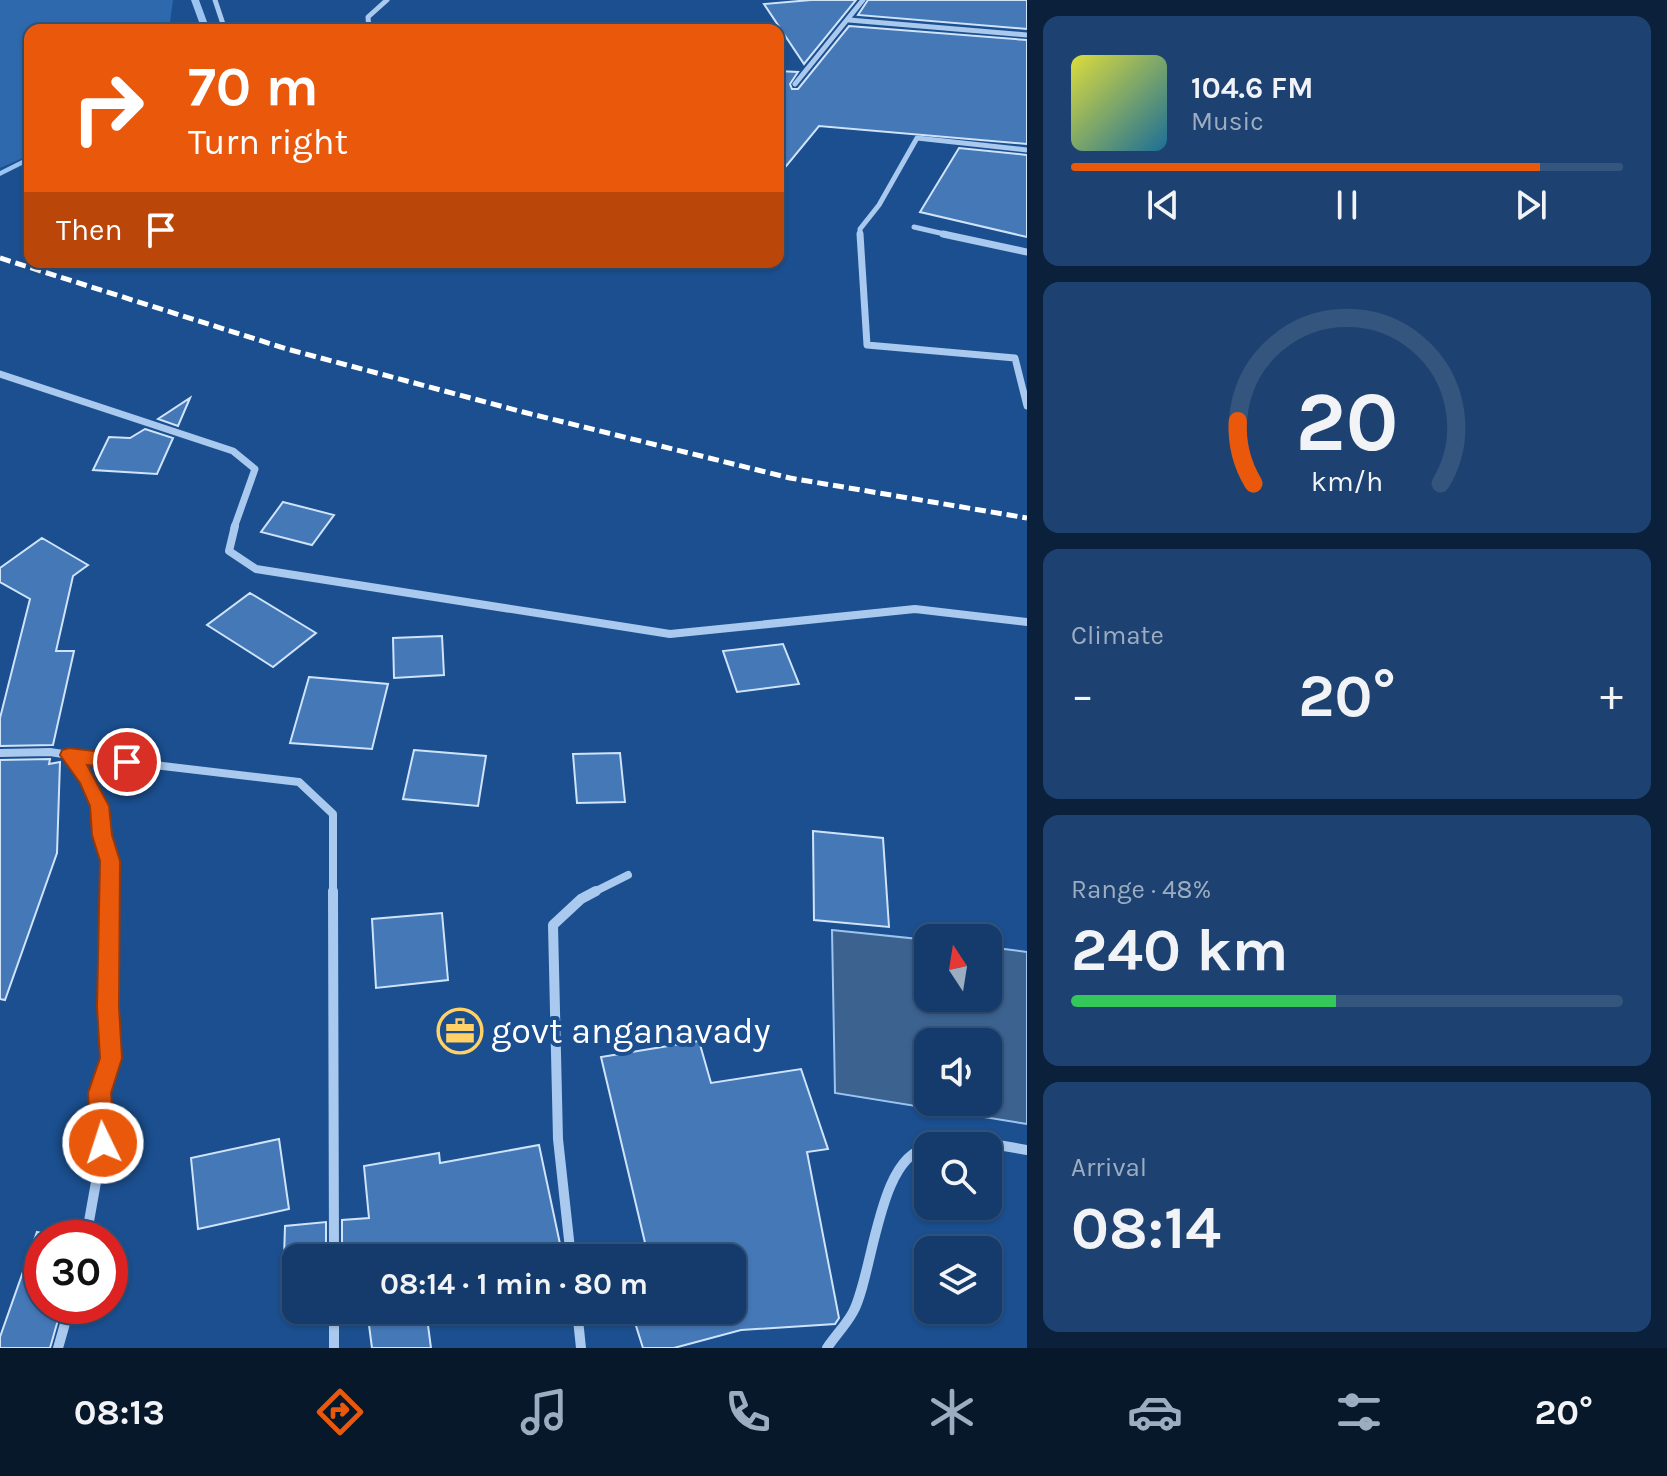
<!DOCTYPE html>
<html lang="en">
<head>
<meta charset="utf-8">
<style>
	body { margin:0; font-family:Karla,sans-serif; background:#1d4271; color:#f1f3f6; height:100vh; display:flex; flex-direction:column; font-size:30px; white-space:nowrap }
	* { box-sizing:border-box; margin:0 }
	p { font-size:26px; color:#9dadc1 }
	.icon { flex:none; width:44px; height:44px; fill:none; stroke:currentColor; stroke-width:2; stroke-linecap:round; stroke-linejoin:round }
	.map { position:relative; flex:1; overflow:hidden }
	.sheet { display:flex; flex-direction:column; gap:16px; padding:16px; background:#0b203b; width:640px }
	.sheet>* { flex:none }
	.guide { position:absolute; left:24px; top:24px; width:760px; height:244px; border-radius:16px; box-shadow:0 2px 6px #0004,0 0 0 2px #33557e; background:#ea580c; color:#fff; overflow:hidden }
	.needle { width:52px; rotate:348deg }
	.fabs { position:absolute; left:914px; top:924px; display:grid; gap:16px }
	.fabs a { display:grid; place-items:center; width:88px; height:88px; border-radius:16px; background:#143b6b; box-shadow:0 2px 6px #0004,0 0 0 2px #33557e; font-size:40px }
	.speed { position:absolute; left:24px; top:1220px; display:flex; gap:16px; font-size:40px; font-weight:700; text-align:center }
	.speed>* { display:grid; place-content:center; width:104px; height:104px; border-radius:50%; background:#143b6b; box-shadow:0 2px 6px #0004,0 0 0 2px #33557e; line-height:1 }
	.speed .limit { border:12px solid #d22; background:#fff; color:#111 }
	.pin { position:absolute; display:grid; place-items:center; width:68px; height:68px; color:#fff; margin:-34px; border:4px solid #fff; border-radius:50%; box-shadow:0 2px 8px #0007 }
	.me { position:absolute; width:88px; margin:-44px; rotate:356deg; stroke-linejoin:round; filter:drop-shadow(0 0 6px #0008) }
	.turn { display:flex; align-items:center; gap:28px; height:168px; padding:0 32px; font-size:36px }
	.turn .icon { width:104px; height:104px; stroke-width:2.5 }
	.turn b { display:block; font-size:56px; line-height:68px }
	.then { display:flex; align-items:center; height:76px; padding:0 32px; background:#0003; gap:16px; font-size:30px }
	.big { font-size:60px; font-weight:700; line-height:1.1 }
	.sheet .tile { flex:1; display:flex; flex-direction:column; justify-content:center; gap:12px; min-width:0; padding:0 28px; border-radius:16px; background:#1d4271 }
	.sheet .dial { align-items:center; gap:0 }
	.dial svg { height:208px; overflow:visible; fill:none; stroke:#33557e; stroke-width:7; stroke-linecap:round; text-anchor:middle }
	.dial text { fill:#f1f3f6; stroke:none }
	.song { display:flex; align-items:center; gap:24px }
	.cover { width:96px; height:96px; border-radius:12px; background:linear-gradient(135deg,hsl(60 70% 55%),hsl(200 70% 35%)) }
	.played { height:8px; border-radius:4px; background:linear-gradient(90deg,#ea580c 85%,#33557e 85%) }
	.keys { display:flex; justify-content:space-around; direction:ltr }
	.heat { display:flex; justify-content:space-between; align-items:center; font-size:44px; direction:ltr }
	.charge { height:12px; border-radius:6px; background:linear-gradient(90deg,#34c759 48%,#33557e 0) }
	.trip { position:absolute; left:282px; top:1244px; width:464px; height:80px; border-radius:16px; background:#143b6b; box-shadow:0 2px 6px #0004,0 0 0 2px #33557e; font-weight:700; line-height:80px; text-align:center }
	.tabs { display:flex; height:128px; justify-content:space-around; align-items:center; background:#08182b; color:#9dadc1 }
	.tabs .icon { width:56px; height:56px }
	.tabs .current { color:#ea580c }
	.tabs b { font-size:36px; color:#f1f3f6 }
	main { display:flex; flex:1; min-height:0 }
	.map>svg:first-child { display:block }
</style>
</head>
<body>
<main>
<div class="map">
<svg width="1027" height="1348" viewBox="0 0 1027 1348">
	<rect width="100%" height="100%" fill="#1b4f8f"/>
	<path fill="#2e69ad" d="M0,0H173L169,30H30V155L0,168Z"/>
	<path fill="#3c6290" stroke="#9cc4f0" stroke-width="2" fill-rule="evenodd" d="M832,930L928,940V998H988V947L1027,952V1124L835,1093ZM928,1042H988V1102H928Z"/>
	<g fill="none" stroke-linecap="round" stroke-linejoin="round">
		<path fill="#9cc4f0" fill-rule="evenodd" d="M191,0H199L210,30H202Z
			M30,156V161L0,176V171Z"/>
	</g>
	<path fill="#4478b7" stroke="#cfe3fa" stroke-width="2" d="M811,0H856L804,64L764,4Z
		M868,0H1027V29L858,15Z
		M849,26L1027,40V144L819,126L778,176V71L798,72L790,84L792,89H798Z
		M959,148L1027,155V237L920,212Z
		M190,398L178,426L158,419Z
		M145,429L173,438L157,474L93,470L109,437L130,438Z
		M283,502L334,515L312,545L261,532Z
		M42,538L88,565L73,576L56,651H74L53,745L0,746V718L30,599L0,582V568Z
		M250,593L316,633L273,667L207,625Z
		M442,636L444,675L394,678L393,638Z
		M783,644L799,684L737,692L723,651Z
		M309,677L388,684L372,749L290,743Z
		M414,750L486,756L478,806L403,799Z
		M620,753L625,802L577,803L573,754Z
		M50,759L49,764L60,762L57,853L5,1000L0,999V760Z
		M813,831L883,838L889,927L814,920Z
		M442,913L448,980L376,988L372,919Z
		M699,1041L711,1083L801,1069L828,1149L807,1152L839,1318L835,1324L741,1330L674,1348H643L631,1310H732V1258H620L647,1251L601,1057Z
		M279,1139L289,1209L198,1229L191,1158Z
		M539,1145L563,1258H342V1220L369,1218L364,1166L439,1153L440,1163Z
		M326,1222V1258H284L285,1226Z
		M37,1232L42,1233V1306H62L50,1348H0V1337Z
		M367,1310H426L431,1348H372Z"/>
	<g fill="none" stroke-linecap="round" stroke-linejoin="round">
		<path stroke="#a9c9ee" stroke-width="5" d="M215,0L225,30
			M849,20L1027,35
			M369,30L368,17L387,0
			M795,84L863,0
			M914,227L953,236
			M860,236V229L879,205L917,138L1027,150"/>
		<path stroke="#a9c9ee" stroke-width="7" d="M860,234L867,345L1015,358L1027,406
			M943,234L1027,252
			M0,374L233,451L255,469L234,528"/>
		<path stroke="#a9c9ee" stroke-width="8" d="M235,526L229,551L256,569L670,634L915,609L1027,622
			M0,753L50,752L69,755L88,779L99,806L102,835L110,861V893
			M69,755L299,782L333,814V893
			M592,893L628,875"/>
		<path stroke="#a9c9ee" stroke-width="10" d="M333,891L334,1258
			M976,1146L998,1145L1027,1150
			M86,1238L103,1143L100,1093L111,1058L108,1007L110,891
			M571,1258L558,1139L553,925L581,899L596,891
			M334,1310V1348
			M577,1310L581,1348
			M58,1348L70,1306
			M827,1348C835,1336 846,1325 853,1312C873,1276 878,1154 928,1148"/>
		<path stroke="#fff" stroke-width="5" stroke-dasharray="11 5" stroke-linecap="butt" d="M0,258L287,349L523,412L790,478L1027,518"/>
	</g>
	<path fill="#ea580c" stroke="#983908" stroke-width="2" d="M69,748L127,755L134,757L136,762L134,767L127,769L87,765L109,806L112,835L120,861L119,1007L122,1058L111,1093L115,1143L111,1151L103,1154L95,1151L91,1143L88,1093L100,1058L97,1007L100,861L92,835L90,806L80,783L60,755L62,750Z"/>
	<defs>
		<g id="office-ring" transform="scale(2.3)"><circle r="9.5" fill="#1b4f8f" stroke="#ffd166" stroke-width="1.5"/><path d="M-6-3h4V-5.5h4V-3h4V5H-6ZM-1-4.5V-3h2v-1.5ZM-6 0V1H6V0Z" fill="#ffd166"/></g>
	</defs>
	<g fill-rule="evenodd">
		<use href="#office-ring" x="460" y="1031"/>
	</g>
	<g text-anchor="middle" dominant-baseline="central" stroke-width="8" stroke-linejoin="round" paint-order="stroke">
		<g font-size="36" fill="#fff" stroke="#1b4f8f" text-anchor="start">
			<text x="491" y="1031">govt anganavady</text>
		</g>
	</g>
</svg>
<div class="fabs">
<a><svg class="needle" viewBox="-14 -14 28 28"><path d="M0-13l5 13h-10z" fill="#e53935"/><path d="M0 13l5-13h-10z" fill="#9dadc1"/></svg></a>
<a><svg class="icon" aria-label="sound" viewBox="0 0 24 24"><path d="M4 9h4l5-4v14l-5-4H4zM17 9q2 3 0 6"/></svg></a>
<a><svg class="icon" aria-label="search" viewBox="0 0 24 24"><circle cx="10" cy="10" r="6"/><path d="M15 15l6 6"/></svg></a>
<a><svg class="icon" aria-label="layers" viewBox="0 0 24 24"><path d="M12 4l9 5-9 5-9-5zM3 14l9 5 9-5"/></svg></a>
</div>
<div class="speed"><div class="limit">30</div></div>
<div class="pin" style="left:127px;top:762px;background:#d93025"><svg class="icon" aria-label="arrive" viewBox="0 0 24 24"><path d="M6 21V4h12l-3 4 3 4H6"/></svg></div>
<svg class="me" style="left:103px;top:1143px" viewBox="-20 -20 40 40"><circle r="17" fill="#ea580c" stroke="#fff" stroke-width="3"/><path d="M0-11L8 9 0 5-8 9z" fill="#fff"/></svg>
<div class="trip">08:14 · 1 min · 80 m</div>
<div class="guide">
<div class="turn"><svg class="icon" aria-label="right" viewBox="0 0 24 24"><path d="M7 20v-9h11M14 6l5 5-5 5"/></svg><div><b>70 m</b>Turn right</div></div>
<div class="then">Then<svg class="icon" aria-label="arrive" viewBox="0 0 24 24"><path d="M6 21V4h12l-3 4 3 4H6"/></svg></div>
</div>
</div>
<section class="sheet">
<div class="tile">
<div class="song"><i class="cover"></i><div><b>104.6 FM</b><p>Music</p></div></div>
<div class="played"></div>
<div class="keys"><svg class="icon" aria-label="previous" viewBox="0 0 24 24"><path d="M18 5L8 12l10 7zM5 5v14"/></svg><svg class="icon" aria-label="pause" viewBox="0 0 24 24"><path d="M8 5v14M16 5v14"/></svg><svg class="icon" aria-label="next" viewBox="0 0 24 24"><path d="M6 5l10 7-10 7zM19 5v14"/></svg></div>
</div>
<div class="tile dial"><svg viewBox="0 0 100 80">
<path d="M14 69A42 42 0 1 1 86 69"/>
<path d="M14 69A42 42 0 0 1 8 45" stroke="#ea580c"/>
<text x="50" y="56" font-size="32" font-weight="700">20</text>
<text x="50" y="72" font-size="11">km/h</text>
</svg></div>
<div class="tile"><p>Climate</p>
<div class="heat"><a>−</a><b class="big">20°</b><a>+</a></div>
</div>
<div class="tile"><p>Range · 48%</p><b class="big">240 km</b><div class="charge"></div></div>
<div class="tile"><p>Arrival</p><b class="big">08:14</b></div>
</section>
</main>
<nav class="tabs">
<b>08:13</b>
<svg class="icon current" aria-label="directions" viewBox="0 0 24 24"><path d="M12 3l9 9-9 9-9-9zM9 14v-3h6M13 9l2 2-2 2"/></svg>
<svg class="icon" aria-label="music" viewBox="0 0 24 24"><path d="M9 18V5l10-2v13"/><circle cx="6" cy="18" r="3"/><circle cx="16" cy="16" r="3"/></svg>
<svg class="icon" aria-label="phone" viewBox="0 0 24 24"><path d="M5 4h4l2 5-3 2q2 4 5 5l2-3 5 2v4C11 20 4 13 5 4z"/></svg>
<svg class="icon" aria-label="climate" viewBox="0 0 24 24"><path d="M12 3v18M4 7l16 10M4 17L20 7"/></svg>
<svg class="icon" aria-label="car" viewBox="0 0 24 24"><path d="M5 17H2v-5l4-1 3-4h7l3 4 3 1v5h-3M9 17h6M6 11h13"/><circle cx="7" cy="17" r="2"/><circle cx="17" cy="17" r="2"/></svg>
<svg class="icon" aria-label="filters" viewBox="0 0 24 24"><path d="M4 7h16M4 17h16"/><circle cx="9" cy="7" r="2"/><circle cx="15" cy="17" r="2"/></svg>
<b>20°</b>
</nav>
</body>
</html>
